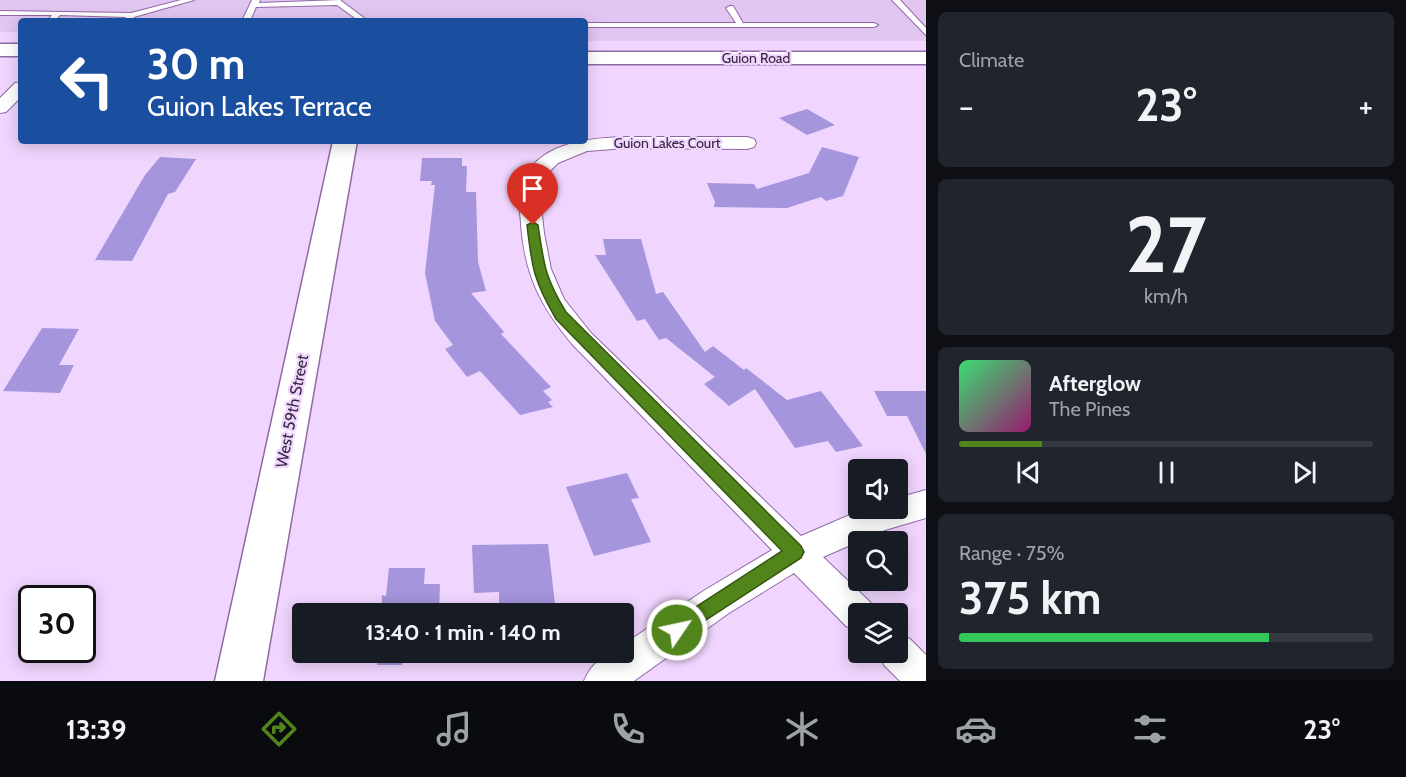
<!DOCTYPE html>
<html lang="en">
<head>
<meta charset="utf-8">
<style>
	body { margin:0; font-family:Cabin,sans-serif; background:#20242c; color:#f1f3f6; height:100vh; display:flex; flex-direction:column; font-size:22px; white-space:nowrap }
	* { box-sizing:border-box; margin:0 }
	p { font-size:20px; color:#9ea1a6 }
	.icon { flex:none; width:33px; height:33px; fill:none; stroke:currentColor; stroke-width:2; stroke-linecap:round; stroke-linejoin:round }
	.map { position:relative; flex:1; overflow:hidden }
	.side { display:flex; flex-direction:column; gap:12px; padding:12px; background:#0d0f14; width:480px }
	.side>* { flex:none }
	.guide { position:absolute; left:18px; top:18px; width:570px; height:126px; border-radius:6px; box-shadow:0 3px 15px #0003; background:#1a4fa0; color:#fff; overflow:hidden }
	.buttons { position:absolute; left:848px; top:459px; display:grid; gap:12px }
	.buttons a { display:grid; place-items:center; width:60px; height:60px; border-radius:6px; background:#171b24; box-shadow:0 3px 15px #0003; font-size:30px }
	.speed { position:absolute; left:18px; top:585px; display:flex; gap:12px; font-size:30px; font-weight:700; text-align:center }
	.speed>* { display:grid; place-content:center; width:78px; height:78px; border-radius:50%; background:#171b24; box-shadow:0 3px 15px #0003; line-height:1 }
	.speed .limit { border:3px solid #111; border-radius:9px; background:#fff; color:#111 }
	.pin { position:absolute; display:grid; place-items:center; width:51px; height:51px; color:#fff; margin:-62px -26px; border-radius:50% 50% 50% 0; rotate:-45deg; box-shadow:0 0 6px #0007 }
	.pin .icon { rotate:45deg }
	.me { position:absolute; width:66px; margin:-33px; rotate:56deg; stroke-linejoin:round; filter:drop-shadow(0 0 4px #0008) }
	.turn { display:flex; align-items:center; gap:21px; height:126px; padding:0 30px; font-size:27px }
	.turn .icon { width:78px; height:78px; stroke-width:2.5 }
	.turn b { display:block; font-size:42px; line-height:51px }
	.big { font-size:45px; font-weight:700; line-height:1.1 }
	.side .tile { flex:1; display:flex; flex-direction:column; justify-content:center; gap:9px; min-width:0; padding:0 21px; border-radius:9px; background:#20242c }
	.side .dial { align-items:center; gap:0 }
	.dial b { font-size:78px; line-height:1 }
	.song { display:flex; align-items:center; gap:18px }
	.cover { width:72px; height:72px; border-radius:9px; background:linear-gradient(135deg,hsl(140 70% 55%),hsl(320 70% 35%)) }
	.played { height:6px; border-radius:3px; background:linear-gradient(90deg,#51841a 20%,#363941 20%) }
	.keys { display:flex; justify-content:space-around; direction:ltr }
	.heat { display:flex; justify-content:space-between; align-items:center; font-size:33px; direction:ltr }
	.charge { height:9px; border-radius:4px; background:linear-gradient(90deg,#34c759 75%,#363941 0) }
	.trip { position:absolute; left:292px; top:603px; width:342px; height:60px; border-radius:6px; background:#171b24; box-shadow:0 3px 15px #0003; font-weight:700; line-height:60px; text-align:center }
	.tab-bar { display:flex; height:96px; justify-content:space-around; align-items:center; background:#090b0e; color:#9ea1a6 }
	.tab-bar .icon { width:42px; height:42px }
	.tab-bar .on { color:#51841a }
	.tab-bar b { font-size:27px; color:#f1f3f6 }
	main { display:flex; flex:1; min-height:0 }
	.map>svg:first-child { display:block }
</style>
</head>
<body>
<main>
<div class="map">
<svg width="926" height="681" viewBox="0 0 926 681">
	<rect width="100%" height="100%" fill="#f0d6ff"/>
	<path fill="#e1c6f2" d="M0,0H926V41H585V21H21V32H0Z"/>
	<path fill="#a495dc" d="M807,109L835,125L807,135L779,118Z
		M822,147L859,157L843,196L826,201L821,197L787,208L714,207L715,202L707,183L754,184L757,189L809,173Z
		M160,157L196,159L175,192L168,194L132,261L95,260L145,175Z
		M422,158H462V166H467L466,192H476L478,262L486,291L471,293L504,332L501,334L551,387L543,391L552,400L548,402L553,407L520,415L480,371L467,377L445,349L453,345L435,321L425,273L435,185H431L432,181H420Z
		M603,239H641L656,294L663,292L705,352L713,346L744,370L746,368L787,400L821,391L863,446L836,452L828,441L795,448L755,389L729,406L704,384L715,377L666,338L659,340L645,319L637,321L595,255H606Z
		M42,328L79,329L59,365H74L60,393L3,391Z
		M874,391H926V454L907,416H887Z
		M627,473L639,498L631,499L651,542L594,556L566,487Z
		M548,544L555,604L499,605V592L474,593L472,545Z
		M389,568H425L424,584H440L439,614H381L382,595L386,596Z
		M378,652H438L437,660H403L402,665H377Z"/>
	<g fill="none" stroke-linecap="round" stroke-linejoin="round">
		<g stroke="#9068a6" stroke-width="2">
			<path id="lane" d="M181,0H194L134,17L131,21H123L126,17L60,15L55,21H47L52,15H0V11L131,13Z
				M252,0H260L259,3L340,0L368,21H359L337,5L256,7L250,21H242Z
				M892,0H900L926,28V35Z
				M730,6H733L743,23H874L878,25L874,27H585V23H736L726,8Z"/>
		</g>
		<g stroke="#9068a6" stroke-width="2">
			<path id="street" d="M21,82V97L6,112L0,113V98L15,83Z
				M627,137H747L754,139L756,143L754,147L747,149L627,148L587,151L558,163L547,174L539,188L544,233L551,269L564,299L591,333L801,536L866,508H897V498L926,490V518L885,530L823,557L870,602L875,614H858V631L846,626L794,573L729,613L634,681H584C591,664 605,652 624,652V644L705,590L772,550L573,345C541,307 525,276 521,225C521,214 517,199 519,189C520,185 523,180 525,176C545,141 591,138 627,137Z
				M897,634L910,639L926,655V681H900L884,665L879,652H897Z"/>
		</g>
		<g stroke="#9068a6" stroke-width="3">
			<path id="secondary" d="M0,44H21V56H0Z
				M585,52H926V64H585Z
				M333,141H357L263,681H215Z"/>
		</g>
		<use href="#lane" fill="#fff" fill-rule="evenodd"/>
		<use href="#street" fill="#fff" fill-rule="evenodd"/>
		<use href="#secondary" fill="#fff" fill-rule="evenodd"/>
	</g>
	<path fill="#51841a" stroke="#355611" stroke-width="1.5" d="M533,222L538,225C544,265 545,278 566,312L801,546L804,552L801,558L677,639L671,636L668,630L671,623L782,551L556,319C534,281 532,269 527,225Z"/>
	<g text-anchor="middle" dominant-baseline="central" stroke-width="4.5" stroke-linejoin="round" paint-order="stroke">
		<g font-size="14" fill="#36253f" stroke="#f0d6ff">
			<text x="756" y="58">Guion Road</text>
			<text x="667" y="143">Guion Lakes Court</text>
		</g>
		<g font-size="16" fill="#36253f" stroke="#f0d6ff">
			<text transform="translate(292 411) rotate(-79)">West 59th Street</text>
		</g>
	</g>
</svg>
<div class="buttons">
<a><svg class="icon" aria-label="sound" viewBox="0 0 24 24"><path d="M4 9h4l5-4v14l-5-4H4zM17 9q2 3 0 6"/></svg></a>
<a><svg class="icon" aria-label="search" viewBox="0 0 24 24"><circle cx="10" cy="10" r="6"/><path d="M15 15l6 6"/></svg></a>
<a><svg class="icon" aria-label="layers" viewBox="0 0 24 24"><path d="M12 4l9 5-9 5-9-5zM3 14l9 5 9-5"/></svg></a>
</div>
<div class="speed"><div class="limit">30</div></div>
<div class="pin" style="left:533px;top:225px;background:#d93025"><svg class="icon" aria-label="arrive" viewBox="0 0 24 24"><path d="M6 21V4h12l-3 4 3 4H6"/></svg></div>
<svg class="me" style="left:677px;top:630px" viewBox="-20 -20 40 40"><circle r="17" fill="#51841a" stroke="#fff" stroke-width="3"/><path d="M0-11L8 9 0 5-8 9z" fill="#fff"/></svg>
<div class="trip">13:40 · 1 min · 140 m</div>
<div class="guide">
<div class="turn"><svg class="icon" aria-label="left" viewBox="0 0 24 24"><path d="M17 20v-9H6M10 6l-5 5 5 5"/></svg><div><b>30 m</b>Guion Lakes Terrace</div></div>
</div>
</div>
<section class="side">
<div class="tile"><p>Climate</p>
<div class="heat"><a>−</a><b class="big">23°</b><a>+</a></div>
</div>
<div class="tile dial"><b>27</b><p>km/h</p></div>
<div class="tile">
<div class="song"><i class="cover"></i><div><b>Afterglow</b><p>The Pines</p></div></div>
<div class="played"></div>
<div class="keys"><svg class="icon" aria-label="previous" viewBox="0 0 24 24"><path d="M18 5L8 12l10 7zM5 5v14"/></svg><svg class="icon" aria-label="pause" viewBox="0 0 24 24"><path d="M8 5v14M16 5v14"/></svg><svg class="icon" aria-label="next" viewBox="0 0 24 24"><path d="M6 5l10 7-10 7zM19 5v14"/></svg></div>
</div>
<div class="tile"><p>Range · 75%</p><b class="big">375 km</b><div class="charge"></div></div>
</section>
</main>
<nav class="tab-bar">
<b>13:39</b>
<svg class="icon on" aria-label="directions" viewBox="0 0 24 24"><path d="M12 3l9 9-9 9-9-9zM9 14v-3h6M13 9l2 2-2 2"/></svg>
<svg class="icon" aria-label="music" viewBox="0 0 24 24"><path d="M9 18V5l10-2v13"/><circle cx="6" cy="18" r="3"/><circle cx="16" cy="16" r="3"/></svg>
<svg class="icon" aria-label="phone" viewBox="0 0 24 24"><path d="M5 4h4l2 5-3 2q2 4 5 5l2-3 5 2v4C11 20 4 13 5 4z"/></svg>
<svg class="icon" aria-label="climate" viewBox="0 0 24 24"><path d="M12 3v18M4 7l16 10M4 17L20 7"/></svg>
<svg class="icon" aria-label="car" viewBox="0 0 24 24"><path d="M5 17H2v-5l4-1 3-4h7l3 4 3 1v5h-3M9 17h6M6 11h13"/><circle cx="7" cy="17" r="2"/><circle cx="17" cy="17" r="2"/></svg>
<svg class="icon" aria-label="filters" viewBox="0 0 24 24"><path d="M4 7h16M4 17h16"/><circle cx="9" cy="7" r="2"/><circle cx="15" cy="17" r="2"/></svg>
<b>23°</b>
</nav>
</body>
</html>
